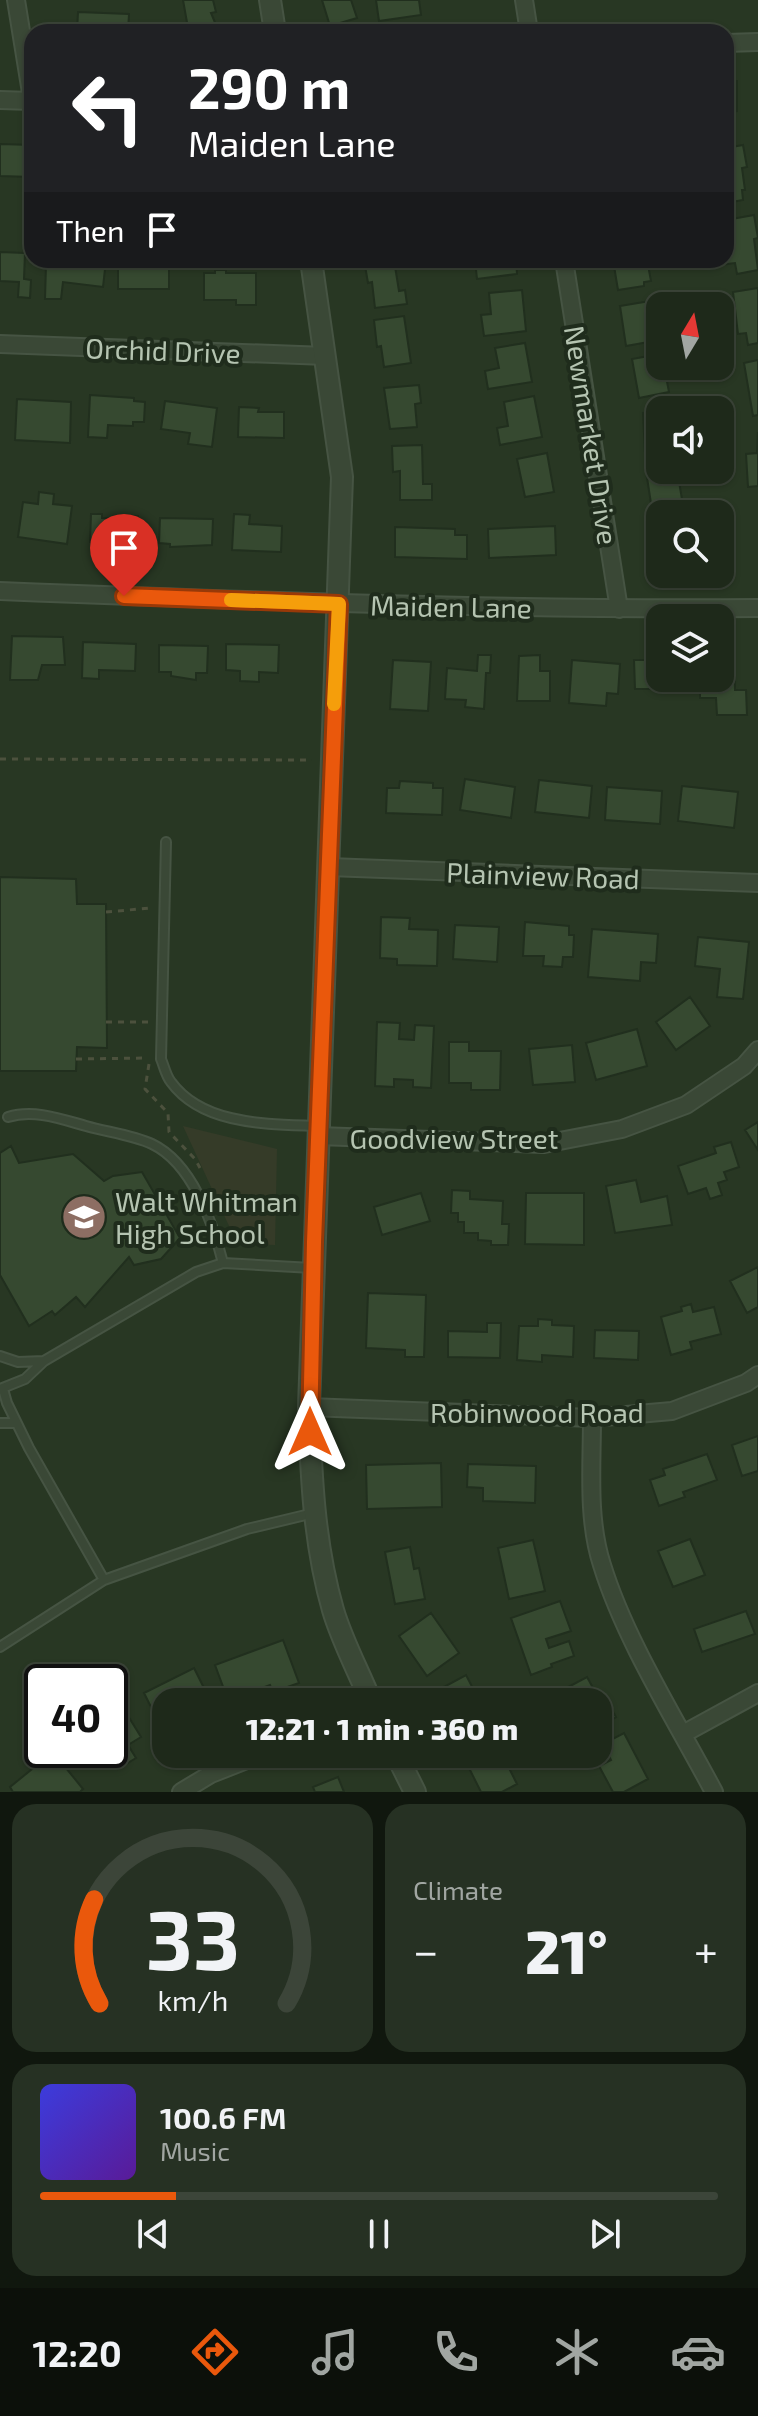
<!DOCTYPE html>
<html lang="en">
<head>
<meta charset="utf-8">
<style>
	body { margin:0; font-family:"Exo 2",sans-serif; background:#263123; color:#f1f3f6; height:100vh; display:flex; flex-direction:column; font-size:30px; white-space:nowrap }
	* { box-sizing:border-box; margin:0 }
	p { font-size:26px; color:#a1a6a2 }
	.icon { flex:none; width:44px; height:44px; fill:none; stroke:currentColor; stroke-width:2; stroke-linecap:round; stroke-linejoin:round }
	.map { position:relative; height:1792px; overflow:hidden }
	.details { display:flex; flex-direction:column; gap:12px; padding:12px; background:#10170e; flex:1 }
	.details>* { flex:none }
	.banner { position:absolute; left:24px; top:24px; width:710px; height:244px; border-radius:24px; box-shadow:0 2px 6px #0004,0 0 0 2px #3c4539; background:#202124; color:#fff; overflow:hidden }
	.needle { width:52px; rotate:10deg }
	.tools { position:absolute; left:646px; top:292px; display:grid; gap:16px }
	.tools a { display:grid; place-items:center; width:88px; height:88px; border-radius:16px; background:#1e291a; box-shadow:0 2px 6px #0004,0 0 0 2px #3c4539; font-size:40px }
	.speed { position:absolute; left:24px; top:1664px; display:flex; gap:16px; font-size:40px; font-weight:700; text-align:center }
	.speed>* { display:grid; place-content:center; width:104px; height:104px; border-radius:50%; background:#1e291a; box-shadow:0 2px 6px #0004,0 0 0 2px #3c4539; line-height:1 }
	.speed .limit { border:4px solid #111; border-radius:12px; background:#fff; color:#111 }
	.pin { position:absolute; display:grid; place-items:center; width:68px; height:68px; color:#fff; margin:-82px -34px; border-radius:50% 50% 50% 0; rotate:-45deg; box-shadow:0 0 8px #0007 }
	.pin .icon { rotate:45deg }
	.me { position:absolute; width:88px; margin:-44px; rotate:0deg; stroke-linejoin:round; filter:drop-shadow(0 0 6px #0008) }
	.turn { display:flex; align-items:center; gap:28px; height:168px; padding:0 32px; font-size:36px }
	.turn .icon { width:104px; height:104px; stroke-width:2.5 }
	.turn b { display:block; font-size:56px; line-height:68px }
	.then { display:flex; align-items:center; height:76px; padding:0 32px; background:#0003; gap:16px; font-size:30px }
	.big { font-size:60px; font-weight:800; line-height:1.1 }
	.details .tile { flex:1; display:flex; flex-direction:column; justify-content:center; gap:12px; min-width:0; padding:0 28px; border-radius:24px; background:#263123 }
	.details .dial { align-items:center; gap:0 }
	.dial svg { height:208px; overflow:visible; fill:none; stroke:#3c4539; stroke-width:7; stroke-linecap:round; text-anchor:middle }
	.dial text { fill:#f1f3f6; stroke:none }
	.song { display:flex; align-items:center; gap:24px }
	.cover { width:96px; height:96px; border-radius:12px; background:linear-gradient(135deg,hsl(240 70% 55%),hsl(270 70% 35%)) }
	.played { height:8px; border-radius:4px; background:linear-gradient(90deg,#ea580c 20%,#3c4539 20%) }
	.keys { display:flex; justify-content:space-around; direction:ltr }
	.heat { display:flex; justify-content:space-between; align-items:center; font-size:44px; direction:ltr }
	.details .tiles { flex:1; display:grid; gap:12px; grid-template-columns:1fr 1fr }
	.tile:last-child { grid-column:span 2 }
	.trip { position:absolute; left:152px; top:1688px; width:460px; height:80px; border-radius:24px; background:#1e291a; box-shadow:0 2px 6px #0004,0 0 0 2px #3c4539; font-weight:800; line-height:80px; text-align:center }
	.dock { display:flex; height:128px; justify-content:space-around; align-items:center; background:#0c100a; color:#a1a6a2 }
	.dock .icon { width:56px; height:56px }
	.dock .on { color:#ea580c }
	.dock b { font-size:36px; color:#f1f3f6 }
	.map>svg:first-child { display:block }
</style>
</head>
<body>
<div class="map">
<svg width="758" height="1792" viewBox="0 0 758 1792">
	<rect width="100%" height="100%" fill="#283723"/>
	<path fill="#353b28" d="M183,1126L277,1149L275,1245L242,1244L235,1239Z"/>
	<path fill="#364930" stroke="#212f1e" stroke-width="2" d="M183,0H213L216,12L211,13L219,32H197L195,26L188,28Z
		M322,0H351L357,18L330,26Z
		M376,0H419L421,15L379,21Z
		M78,12L129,14L128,32H77Z
		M726,81H737V111L726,112Z
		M0,144L32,145V177L0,176Z
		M743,145L747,167L742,168L745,190H742L743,200L726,203V148Z
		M754,215L758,238L754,239L758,270L737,274L735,263L727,264L726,220Z
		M0,252L25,253L24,279L31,280L30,298L18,297L19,282L0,281Z
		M54,260H106L103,287L63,282L61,299H45L46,265L54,263Z
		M118,260H169V289H118Z
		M364,260H394L399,291L405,290L407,304L375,308L372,282L368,283Z
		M475,260H516L517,274L477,279Z
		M613,260H639L640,266L648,265L651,281L644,282V286L618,290Z
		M215,270H226V273H256V305H236V300H204V273H215Z
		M758,288V343L748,345L746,333L738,334L733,292Z
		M522,290L526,331L484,336L481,315L491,314L489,293Z
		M650,301L654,327L660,326V340L626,346L620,306Z
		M404,316L411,363L384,367L381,346L377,347L374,320Z
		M525,343L532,382L488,389L485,371L499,368L495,348Z
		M660,354V366H664L669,392L639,398L632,359Z
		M758,360V415L753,416L744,363Z
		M419,385L421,403L415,404L417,427L390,429L384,388Z
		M90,395L134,398V401L145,402L144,422H133V426L108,425L107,438L88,437Z
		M534,396L542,437L500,445L497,428L508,426L504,402Z
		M17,399L71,402L70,443L15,440Z
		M165,401L217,408L212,447L188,444L190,433L161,429Z
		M239,407L259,408L258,412H284V438L238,437Z
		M660,412V452L645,453L643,413Z
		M758,432V486L748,487L746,454L757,453Z
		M422,445L423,484H432V500H400V471L393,472L392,446Z
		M547,453L554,492L525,497L517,459Z
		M660,469L677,470L683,505L652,510L646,471Z
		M39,492L54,494L53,504L72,506L67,544L18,537L23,502L38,504Z
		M91,514H102V518L127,519L126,516H138V543L90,542Z
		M234,514L250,515L249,524L282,526L281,552L232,550Z
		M160,518L213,519L212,545L170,547V544L159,543Z
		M555,526L556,555L489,558L488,529Z
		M395,527L455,529V535H467V559L395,557Z
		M12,636L63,637L65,665H42L38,680H10Z
		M83,642L136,644L135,671L99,670V679L82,678Z
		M226,644L279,645L278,673L259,672V682L240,681V671L226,670Z
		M159,645L208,646L207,673H196V680L171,676V672H159Z
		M720,654H734L735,690H746L747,715H717L716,698H700V678H720Z
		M478,655H491L490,673H486L484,709L465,707L466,700L445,699L447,668L477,671Z
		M540,655V671H550V701H517L519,656Z
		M393,660L431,662L428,711L390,709Z
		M572,660L620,664L618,694L607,693L606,706L569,703Z
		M634,660H660V678H679V681H669V689H635Z
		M465,779L515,787L511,818L460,810Z
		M539,780L592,786L589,818L535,812Z
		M400,781L433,783V788H443L442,815L386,813L387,788H399Z
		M682,786L738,792L734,828L678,821Z
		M607,787L662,791L660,824L605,820Z
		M0,877L76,879L77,904H106L107,1048L77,1047L76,1071H0Z
		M381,917L410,918L409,929L438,930L437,966L397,965V959L380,958Z
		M525,922L569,926V935H574L573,957H563L562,967L543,966L544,956H523Z
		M455,925L499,927L497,962L453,959Z
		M592,929L658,934L656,963L641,962L640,981L588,977Z
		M698,937L749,942L743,999L717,997L720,969L695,966Z
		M690,997L710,1026L676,1050L656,1022Z
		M377,1022L400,1023L399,1039L414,1040L415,1025L434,1026L431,1088L413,1087V1080L394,1079V1087L375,1086Z
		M637,1029L647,1066L596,1080L586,1043Z
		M449,1042H469V1051H501L500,1090H471V1083H449Z
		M572,1045L575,1082L533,1085L529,1049Z
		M758,1122V1150L745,1130Z
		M731,1142L739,1167L724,1172L727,1180L718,1183L722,1195L710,1199L706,1188L688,1194L678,1166L716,1153L714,1147Z
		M11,1146L19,1163L73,1154L104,1181L113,1176L142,1172L180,1238L161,1259L134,1265L129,1257L85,1307L76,1297L55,1315L52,1311L29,1326L0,1275V1153Z
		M636,1180L641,1202L667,1196L672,1225L615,1233L606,1186Z
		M452,1190L470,1191V1199L503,1201L502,1224H509L508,1245H491V1241L478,1240V1233H464V1222H458V1213H451Z
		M421,1193L430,1221L382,1235L374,1207Z
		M526,1193H584V1245L525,1244Z
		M758,1267V1307L747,1313L730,1281Z
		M368,1293L426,1295L424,1357H405V1350L366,1348Z
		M691,1304L693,1312L714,1307L721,1334L690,1342L692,1349L671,1355L661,1317L682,1311L681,1307Z
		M538,1319L552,1320V1325L574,1326L573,1357L542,1355V1362L517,1360L519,1326H538Z
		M487,1323H501L500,1358L448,1357V1331L487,1332Z
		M595,1330L639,1331L638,1360L594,1358Z
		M758,1436V1471L742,1476L732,1445Z
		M707,1454L717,1480L683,1492L685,1497L659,1506L650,1480L665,1475L663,1469Z
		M441,1463L442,1507L367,1509L366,1465Z
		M468,1464L536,1466L535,1503L483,1501V1488L467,1487Z
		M690,1539L705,1575L673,1587L658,1551Z
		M533,1540L545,1591L509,1599L498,1548Z
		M410,1547L414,1569L419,1568L425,1599L395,1604L385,1552Z
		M560,1601L571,1631L546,1639L549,1648L569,1641L574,1656L551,1664L552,1667L531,1675L511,1618Z
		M746,1611L755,1634L702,1652L694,1629Z
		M431,1613L459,1653L427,1676L399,1636Z
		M283,1640L299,1683L273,1692L270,1685L228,1700L215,1665Z
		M194,1668L211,1702H166V1737L144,1693Z
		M466,1675L480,1702H433L429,1695Z
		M587,1677L597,1695L602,1692L616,1717L598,1727V1702H560L555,1694Z
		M113,1701L121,1714L125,1711L141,1737L128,1745L136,1758L118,1769L110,1757L94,1767L83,1750H110V1702Z
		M624,1733L648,1779L624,1792H613L599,1766L611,1760L603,1744Z
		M53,1752L83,1789L80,1792H13L10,1787Z
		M462,1754H507L503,1756L517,1784L502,1792H481Z
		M338,1777L344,1792H315L313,1787Z"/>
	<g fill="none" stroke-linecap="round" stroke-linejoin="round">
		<g stroke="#465443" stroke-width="12">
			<path id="service" d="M166,842L161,1059C164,1066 166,1076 171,1082C203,1126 270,1124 318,1126
				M8,1117C34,1109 61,1119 86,1126C107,1132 133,1135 152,1144C192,1163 213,1223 223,1263
				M0,1356L18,1362L44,1361
				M0,1389L25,1379L44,1361L196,1272L223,1263L312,1268
				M3,1389L7,1403L29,1448L104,1580
				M0,1423H16
				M0,1647L104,1580L247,1529L314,1513"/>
		</g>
		<g stroke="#465443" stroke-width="20">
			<path id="minor" d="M16,0L32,99
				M524,0L529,32
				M726,43L758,42
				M0,100L32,101
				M564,260L619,609
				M0,344L326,356
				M0,591C253,601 505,610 758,608
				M329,867L758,883
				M318,1136L544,1144L622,1129L686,1105L744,1066L758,1050
				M309,1407L592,1418L672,1411L746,1383L758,1375
				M592,1418C592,1466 587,1519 602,1565C625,1640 677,1722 714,1792
				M683,1734L758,1693
				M181,1792L211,1774L262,1754"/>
		</g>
		<g stroke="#465443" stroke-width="24">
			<path id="tertiary" d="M270,0L275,32
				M311,260L342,477L309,1407C311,1476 314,1544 333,1610C342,1641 359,1672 371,1702
				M396,1754L415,1792"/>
		</g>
		<path stroke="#4c513d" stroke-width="3" stroke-dasharray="6 6" stroke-linecap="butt" d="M0,759L312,760
			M106,912L151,908
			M106,1022H149
			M76,1059L147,1058
			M149,1064L145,1089L168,1113L169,1132L195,1159L200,1168"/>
		<use href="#service" stroke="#3a4836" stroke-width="8"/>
		<use href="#minor" stroke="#3a4836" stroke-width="16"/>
		<use href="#tertiary" stroke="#3a4836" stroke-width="20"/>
	</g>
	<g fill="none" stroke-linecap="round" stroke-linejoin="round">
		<g stroke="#983908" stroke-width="20">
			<path id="route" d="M124,596L339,604L314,1242L310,1432"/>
		</g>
		<use href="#route" stroke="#ea580c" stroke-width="14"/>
		<path stroke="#f59e0b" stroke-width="14" d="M231,600L339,604L334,704"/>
	</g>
	<defs>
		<g id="school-disc" transform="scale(2.3)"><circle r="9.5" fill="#8d6e63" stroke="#1f2c1c"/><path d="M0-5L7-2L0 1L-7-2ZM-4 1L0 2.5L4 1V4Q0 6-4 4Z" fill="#fff"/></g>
	</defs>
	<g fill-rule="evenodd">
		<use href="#school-disc" x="84" y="1217"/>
	</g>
	<g text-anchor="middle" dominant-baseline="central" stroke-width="8" stroke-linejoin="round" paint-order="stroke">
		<g font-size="28" fill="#b5c4b1" stroke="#1f2c1c">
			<text transform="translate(163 350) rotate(2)">Orchid Drive</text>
			<text transform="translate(592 435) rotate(81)">Newmarket Drive</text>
			<text transform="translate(451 606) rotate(1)">Maiden Lane</text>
			<text transform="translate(543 875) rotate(2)">Plainview Road</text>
			<text x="454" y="1138">Goodview Street</text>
			<text x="537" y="1412">Robinwood Road</text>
		</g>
		<g font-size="28" fill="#b5c4b1" stroke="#1f2c1c" text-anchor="start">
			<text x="115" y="1201">Walt Whitman<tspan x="115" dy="32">High School</tspan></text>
		</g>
	</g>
</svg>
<div class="tools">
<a><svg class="needle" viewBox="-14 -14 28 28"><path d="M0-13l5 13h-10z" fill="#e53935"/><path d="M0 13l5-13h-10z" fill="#a1a6a2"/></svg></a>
<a><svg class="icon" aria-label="sound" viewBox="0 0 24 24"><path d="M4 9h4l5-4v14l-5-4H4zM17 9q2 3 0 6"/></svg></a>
<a><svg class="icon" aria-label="search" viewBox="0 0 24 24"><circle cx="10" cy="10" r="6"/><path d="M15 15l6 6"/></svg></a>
<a><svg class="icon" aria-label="layers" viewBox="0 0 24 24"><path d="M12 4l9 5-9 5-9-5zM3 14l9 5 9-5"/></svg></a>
</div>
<div class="speed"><div class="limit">40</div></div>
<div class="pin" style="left:124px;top:596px;background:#d93025"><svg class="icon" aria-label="arrive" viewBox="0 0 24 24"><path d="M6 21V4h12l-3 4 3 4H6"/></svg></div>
<svg class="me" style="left:310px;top:1432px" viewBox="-20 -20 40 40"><path d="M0-17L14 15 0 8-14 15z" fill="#ea580c" stroke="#fff" stroke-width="4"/></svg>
<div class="trip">12:21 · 1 min · 360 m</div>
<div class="banner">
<div class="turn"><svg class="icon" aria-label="left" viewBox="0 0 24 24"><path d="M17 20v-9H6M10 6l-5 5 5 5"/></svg><div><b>290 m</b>Maiden Lane</div></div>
<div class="then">Then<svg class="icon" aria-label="arrive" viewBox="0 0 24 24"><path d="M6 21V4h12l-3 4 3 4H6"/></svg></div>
</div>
</div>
<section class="details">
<div class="tiles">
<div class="tile dial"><svg viewBox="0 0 100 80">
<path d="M14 69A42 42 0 1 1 86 69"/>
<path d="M14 69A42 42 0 0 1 12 29" stroke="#ea580c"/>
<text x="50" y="56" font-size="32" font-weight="700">33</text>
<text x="50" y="72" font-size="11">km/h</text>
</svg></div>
<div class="tile"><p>Climate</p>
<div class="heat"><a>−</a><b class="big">21°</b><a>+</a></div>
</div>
<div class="tile">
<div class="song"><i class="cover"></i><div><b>100.6 FM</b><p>Music</p></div></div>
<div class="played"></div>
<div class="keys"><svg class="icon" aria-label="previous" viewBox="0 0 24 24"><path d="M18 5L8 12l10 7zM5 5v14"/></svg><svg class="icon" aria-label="pause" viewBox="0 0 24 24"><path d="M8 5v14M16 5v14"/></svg><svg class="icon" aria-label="next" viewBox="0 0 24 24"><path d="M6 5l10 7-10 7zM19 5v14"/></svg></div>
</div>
</div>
</section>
<nav class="dock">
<b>12:20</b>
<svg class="icon on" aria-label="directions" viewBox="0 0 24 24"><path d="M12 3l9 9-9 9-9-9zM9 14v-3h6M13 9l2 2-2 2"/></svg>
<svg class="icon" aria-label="music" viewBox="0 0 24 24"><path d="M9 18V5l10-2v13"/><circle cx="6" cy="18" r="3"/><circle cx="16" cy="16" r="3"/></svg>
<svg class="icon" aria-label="phone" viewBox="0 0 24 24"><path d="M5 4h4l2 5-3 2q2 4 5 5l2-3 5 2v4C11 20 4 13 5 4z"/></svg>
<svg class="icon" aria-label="climate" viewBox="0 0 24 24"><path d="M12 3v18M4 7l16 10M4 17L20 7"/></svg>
<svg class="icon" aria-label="car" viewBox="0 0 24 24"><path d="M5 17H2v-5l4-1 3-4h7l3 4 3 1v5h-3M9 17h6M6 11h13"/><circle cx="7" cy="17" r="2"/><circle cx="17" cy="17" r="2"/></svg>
</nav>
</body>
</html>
